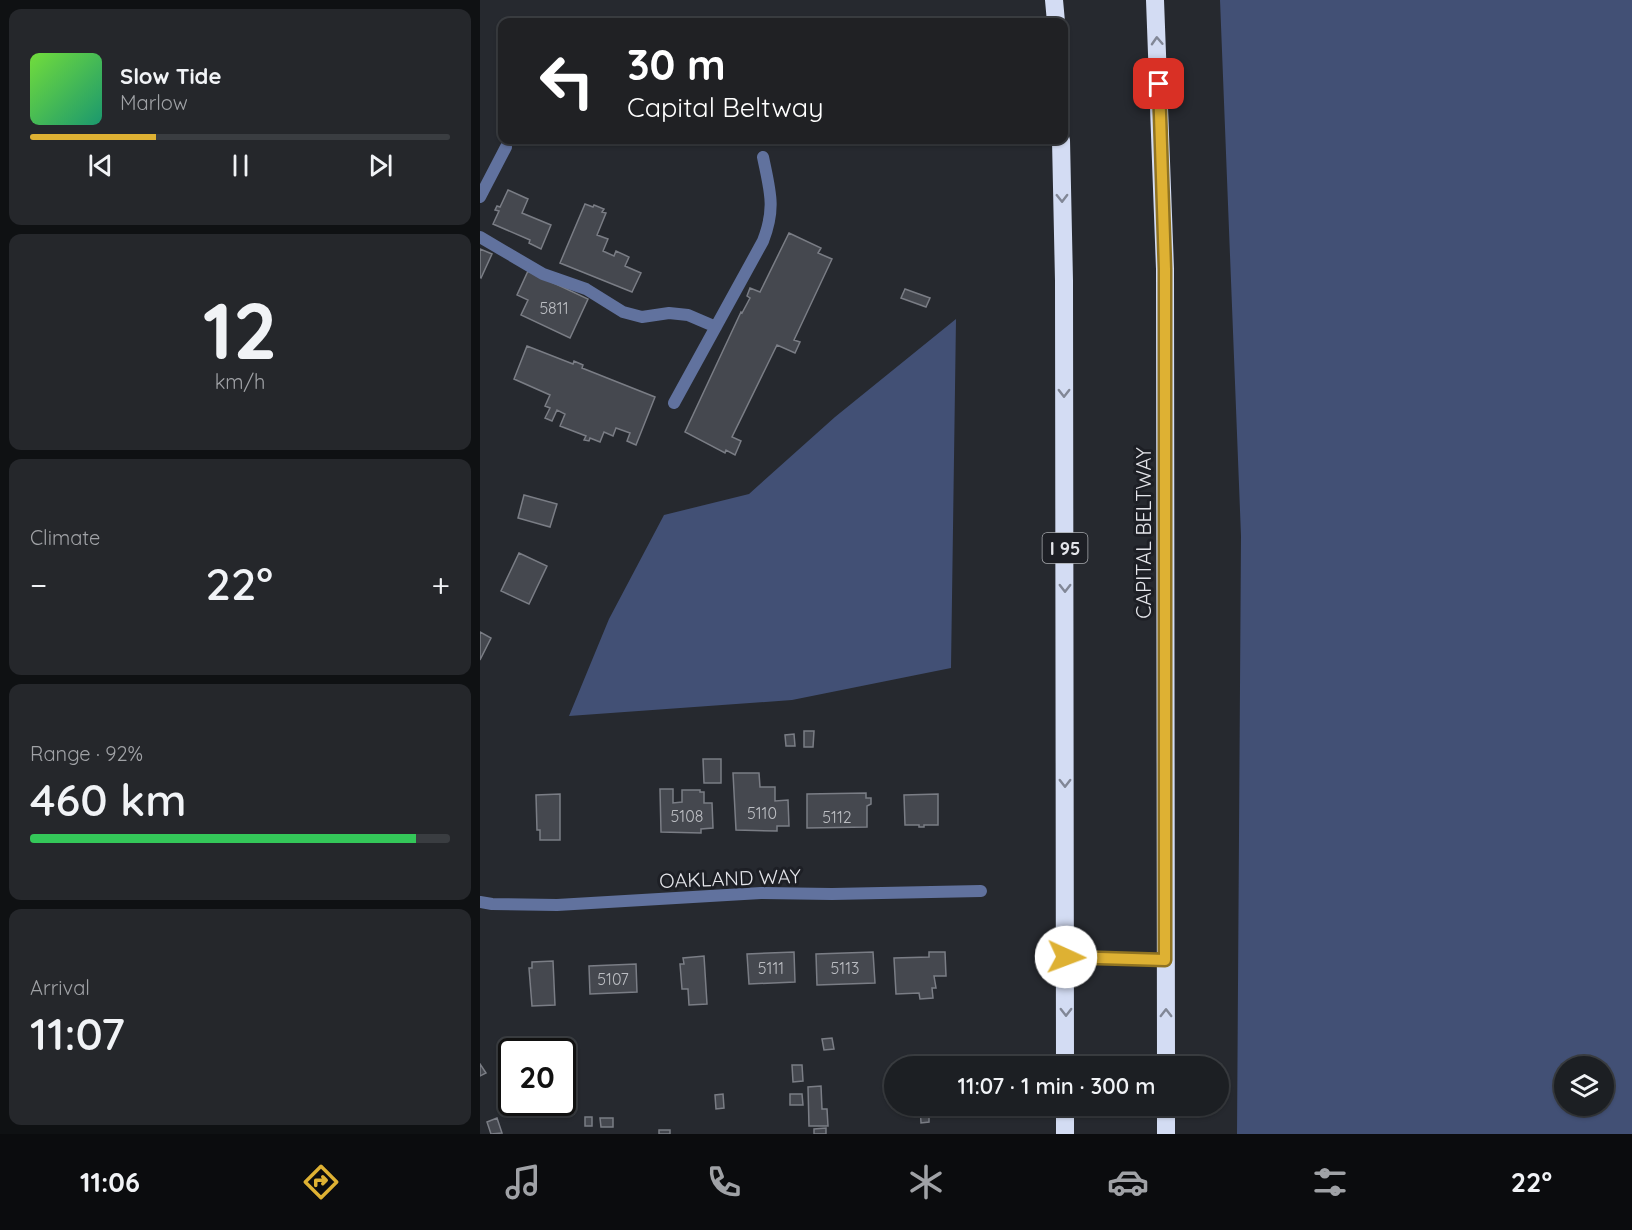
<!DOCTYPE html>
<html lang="en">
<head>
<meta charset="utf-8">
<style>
	body { margin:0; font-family:Quicksand,sans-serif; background:#25272b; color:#f1f3f6; height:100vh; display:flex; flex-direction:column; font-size:22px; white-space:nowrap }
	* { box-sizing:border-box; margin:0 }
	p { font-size:20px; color:#a0a2a6 }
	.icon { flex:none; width:33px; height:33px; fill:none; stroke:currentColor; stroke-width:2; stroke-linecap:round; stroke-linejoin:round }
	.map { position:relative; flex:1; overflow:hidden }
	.panel { display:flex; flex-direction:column; gap:9px; padding:9px; background:#0f1113; width:480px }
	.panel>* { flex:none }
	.top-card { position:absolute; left:18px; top:18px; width:570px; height:126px; border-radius:12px; box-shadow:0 2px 4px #0004,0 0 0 2px #3a3d41; background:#202124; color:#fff; overflow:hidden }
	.fabs { position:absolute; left:1074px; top:1056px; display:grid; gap:12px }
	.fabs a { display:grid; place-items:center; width:60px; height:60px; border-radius:50%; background:#1c1f23; box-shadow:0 2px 4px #0004,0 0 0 2px #3a3d41; font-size:30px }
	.speed { position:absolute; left:18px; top:1038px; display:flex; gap:12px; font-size:30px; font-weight:700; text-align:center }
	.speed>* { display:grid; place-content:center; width:78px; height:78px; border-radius:50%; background:#1c1f23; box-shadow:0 2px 4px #0004,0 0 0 2px #3a3d41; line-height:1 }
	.speed .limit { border:3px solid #111; border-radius:9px; background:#fff; color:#111 }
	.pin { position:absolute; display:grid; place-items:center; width:51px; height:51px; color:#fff; margin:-26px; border-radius:12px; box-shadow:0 3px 9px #0006 }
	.me { position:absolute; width:66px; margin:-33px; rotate:92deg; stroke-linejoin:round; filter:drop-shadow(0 0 4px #0008) }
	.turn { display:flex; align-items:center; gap:21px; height:126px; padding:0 30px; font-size:27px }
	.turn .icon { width:78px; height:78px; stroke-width:2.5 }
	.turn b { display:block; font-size:42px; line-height:51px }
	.big { font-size:45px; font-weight:600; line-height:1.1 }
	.panel .widget { flex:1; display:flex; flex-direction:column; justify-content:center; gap:9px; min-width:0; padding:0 21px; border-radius:12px; background:#25272b }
	.panel .dial { align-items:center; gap:0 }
	.dial b { font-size:78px; line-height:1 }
	.song { display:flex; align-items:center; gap:18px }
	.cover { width:72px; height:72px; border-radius:9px; background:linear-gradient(135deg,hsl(100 70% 55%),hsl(160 70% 35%)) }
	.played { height:6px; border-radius:3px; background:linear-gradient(90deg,#deb133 30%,#3a3d41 30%) }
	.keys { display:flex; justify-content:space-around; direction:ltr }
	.heat { display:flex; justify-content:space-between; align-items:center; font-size:33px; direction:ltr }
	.charge { height:9px; border-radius:4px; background:linear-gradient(90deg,#34c759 92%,#3a3d41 0) }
	.trip { position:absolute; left:404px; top:1056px; width:345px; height:60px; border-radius:30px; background:#1c1f23; box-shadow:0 2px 4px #0004,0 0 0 2px #3a3d41; font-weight:600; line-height:60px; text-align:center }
	.tabs { display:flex; height:96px; justify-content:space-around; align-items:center; background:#0b0c0e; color:#a0a2a6 }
	.tabs .icon { width:42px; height:42px }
	.tabs .current { color:#deb133 }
	.tabs b { font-size:27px; color:#f1f3f6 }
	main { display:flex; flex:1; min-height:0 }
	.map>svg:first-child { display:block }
</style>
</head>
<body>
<main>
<section class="panel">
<div class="widget">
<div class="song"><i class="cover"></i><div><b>Slow Tide</b><p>Marlow</p></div></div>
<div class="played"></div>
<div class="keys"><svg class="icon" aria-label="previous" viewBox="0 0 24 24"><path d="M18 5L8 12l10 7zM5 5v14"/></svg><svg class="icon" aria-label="pause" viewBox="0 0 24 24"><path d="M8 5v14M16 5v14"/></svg><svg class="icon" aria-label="next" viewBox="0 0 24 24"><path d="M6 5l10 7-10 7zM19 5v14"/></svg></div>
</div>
<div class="widget dial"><b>12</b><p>km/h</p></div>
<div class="widget"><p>Climate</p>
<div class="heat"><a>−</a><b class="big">22°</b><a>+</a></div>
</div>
<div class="widget"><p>Range · 92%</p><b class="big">460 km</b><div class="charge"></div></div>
<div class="widget"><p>Arrival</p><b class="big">11:07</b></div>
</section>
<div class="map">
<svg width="1152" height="1134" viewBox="0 0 1152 1134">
	<rect width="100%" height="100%" fill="#26292f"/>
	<path fill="#425075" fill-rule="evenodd" d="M740,0H1152V1134H757L761,536ZM1084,1066H1124V1106H1084Z
		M476,319L471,668L312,700L89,716L129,619L184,515L269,494L355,417Z"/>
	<path fill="#45484f" stroke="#7a7d85" stroke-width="1.5" d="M28,190L48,199L42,213L71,225L61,249L49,243L50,240L13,224L19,211L15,210L17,206L20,207Z
		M105,204L113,207L114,205L124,209L122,212L126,213L117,235L128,239L123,251L134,256L136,251L149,257L145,266L161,273L152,292L80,263Z
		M309,233L341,248L338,253L352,259L314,340L320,342L315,353L297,345L252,437L261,441L255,455L246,450L245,453L205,432L261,312L262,313L270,298L267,296L270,288L280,292Z
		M0,249L12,254L1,278L0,277Z
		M48,271L108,299L90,338L41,315L48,300L37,295Z
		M425,289L450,298L446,307L421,298Z
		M47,346L93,364L94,361L103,365L102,368L175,397L156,445L147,441L150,433L136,428L133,436L124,432L120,442L110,438L109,441L104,440L106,436L80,426L85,414L77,410L72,421L65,418L70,408L65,406L70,395L34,379Z
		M44,495L77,504L70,527L38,518Z
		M39,553L67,566L49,604L21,591Z
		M0,632L11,638L0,660Z
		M324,731H334L333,747H324Z
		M314,734L315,746H306L305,735Z
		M223,759H241V783H224Z
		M253,773H279L280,787H295V801L308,800L309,826H297V831L256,830Z
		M180,789H193V803L202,802V790H220V792H224V803H232L233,828L221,829V833L181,832Z
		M386,793V798H391V804L387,806V827L327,828V794Z
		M80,794V840H60V830H57L56,795Z
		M458,794V825H444V827H439V825H425L424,795Z
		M314,952L315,982L269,984L267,954Z
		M393,952L395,983L337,985L336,954Z
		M449,952H465L466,976H454L456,988H452L453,998L440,999L439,993L416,994L414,958L449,957Z
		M224,956L227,1004L209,1005L208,989H202L200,964H204L203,958Z
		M73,961L75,1005L52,1006L49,968H52V962Z
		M156,964L157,992L110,994L109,966Z
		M352,1038L354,1049L344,1050L342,1039Z
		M463,1058V1066H438V1059Z
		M0,1064L6,1073L0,1076Z
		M312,1065H322L323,1081L313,1082Z
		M341,1086L342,1109H347L348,1126H329L328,1087Z
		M243,1094L244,1108L236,1109L235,1095Z
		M310,1094H322L323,1105H310Z
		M94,1102V1114H83L82,1103Z
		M41,1104L42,1114L30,1115L29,1105Z
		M440,1106H449V1122L441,1123Z
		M105,1117H112V1126H105Z
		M17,1118L22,1133L11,1134L7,1122Z
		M120,1118H133V1127H121Z
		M346,1128V1134H334V1129Z
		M179,1130H190V1134H179Z"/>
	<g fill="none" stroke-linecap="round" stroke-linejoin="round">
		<path stroke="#61729e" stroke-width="10" d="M586,957L685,960"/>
		<path stroke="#61729e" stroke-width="12" d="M0,197L26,147
			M0,237L63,274L106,289L143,312L162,317L189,313L208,315L236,327
			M194,403L283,241C296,208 290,191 283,157
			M0,902L12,904L77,905L281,893L352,894L501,891"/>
		<path stroke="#d3dcf3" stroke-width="18" d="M574,0L576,22
			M675,0L685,269L686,1066
			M581,140L584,281L585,1066
			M686,1106V1134
			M585,1134V1106"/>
	</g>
	<defs><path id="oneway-chevron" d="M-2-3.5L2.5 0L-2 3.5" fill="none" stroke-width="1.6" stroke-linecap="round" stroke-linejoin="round" transform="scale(1.5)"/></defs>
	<g stroke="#818796">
		<use href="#oneway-chevron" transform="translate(677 41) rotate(-93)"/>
		<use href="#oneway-chevron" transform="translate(582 198) rotate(89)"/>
		<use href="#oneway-chevron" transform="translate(584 393) rotate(90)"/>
		<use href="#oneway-chevron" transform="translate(585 588) rotate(90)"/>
		<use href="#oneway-chevron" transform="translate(585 783) rotate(90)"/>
		<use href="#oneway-chevron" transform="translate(586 1012) rotate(90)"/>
		<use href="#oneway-chevron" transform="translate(686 1013) rotate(-90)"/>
	</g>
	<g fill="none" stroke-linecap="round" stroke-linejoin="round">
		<g stroke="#907321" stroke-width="15">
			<path id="route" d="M586,957L685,960V269L679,84"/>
		</g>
		<use href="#route" stroke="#deb133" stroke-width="10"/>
	</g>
	<g text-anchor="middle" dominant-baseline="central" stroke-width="6" stroke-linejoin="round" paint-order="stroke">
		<g font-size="16" fill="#bcbec3">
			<text x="74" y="308">5811</text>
			<text x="282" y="813">5110</text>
			<text x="207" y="816">5108</text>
			<text x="357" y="817">5112</text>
			<text x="291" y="968">5111</text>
			<text x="365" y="968">5113</text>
			<text x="133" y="979">5107</text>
		</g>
		<rect fill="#1d1f25" stroke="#a8aaaf" stroke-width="1.5" x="562.5" y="533" width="45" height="30" rx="4.5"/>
		<g font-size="18" font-weight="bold" fill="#e4e5ea">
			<text x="585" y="548">I 95</text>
		</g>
		<g font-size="20" fill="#e4e5ea" stroke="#1d1f25">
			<text transform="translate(663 533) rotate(-90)">CAPITAL BELTWAY</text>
			<text transform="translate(250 878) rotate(-2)">OAKLAND WAY</text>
		</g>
	</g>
</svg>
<div class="fabs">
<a><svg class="icon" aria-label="layers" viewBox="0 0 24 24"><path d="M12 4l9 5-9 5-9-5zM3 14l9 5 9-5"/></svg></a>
</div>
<div class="speed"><div class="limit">20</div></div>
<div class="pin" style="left:679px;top:84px;background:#d93025"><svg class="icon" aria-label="arrive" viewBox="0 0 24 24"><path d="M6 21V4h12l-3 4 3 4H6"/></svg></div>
<svg class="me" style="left:586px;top:957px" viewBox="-20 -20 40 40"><circle r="19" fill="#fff"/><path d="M0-13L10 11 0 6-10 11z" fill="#deb133"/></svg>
<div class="trip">11:07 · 1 min · 300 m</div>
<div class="top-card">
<div class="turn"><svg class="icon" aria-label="left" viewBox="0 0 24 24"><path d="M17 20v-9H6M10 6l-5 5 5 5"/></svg><div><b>30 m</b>Capital Beltway</div></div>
</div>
</div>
</main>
<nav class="tabs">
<b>11:06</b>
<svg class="icon current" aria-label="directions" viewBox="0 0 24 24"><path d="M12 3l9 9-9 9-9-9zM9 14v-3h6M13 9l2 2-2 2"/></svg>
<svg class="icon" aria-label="music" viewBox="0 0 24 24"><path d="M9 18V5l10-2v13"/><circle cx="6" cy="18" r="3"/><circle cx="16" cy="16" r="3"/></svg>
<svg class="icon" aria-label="phone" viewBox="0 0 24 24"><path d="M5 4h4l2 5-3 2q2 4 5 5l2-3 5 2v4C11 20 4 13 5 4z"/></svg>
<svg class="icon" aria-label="climate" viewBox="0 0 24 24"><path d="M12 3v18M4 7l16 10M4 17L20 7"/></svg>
<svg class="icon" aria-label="car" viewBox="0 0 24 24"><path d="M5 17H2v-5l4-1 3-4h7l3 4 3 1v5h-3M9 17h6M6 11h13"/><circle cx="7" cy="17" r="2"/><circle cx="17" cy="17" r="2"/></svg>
<svg class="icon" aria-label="filters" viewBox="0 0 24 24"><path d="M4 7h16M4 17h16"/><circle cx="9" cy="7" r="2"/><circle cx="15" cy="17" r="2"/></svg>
<b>22°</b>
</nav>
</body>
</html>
